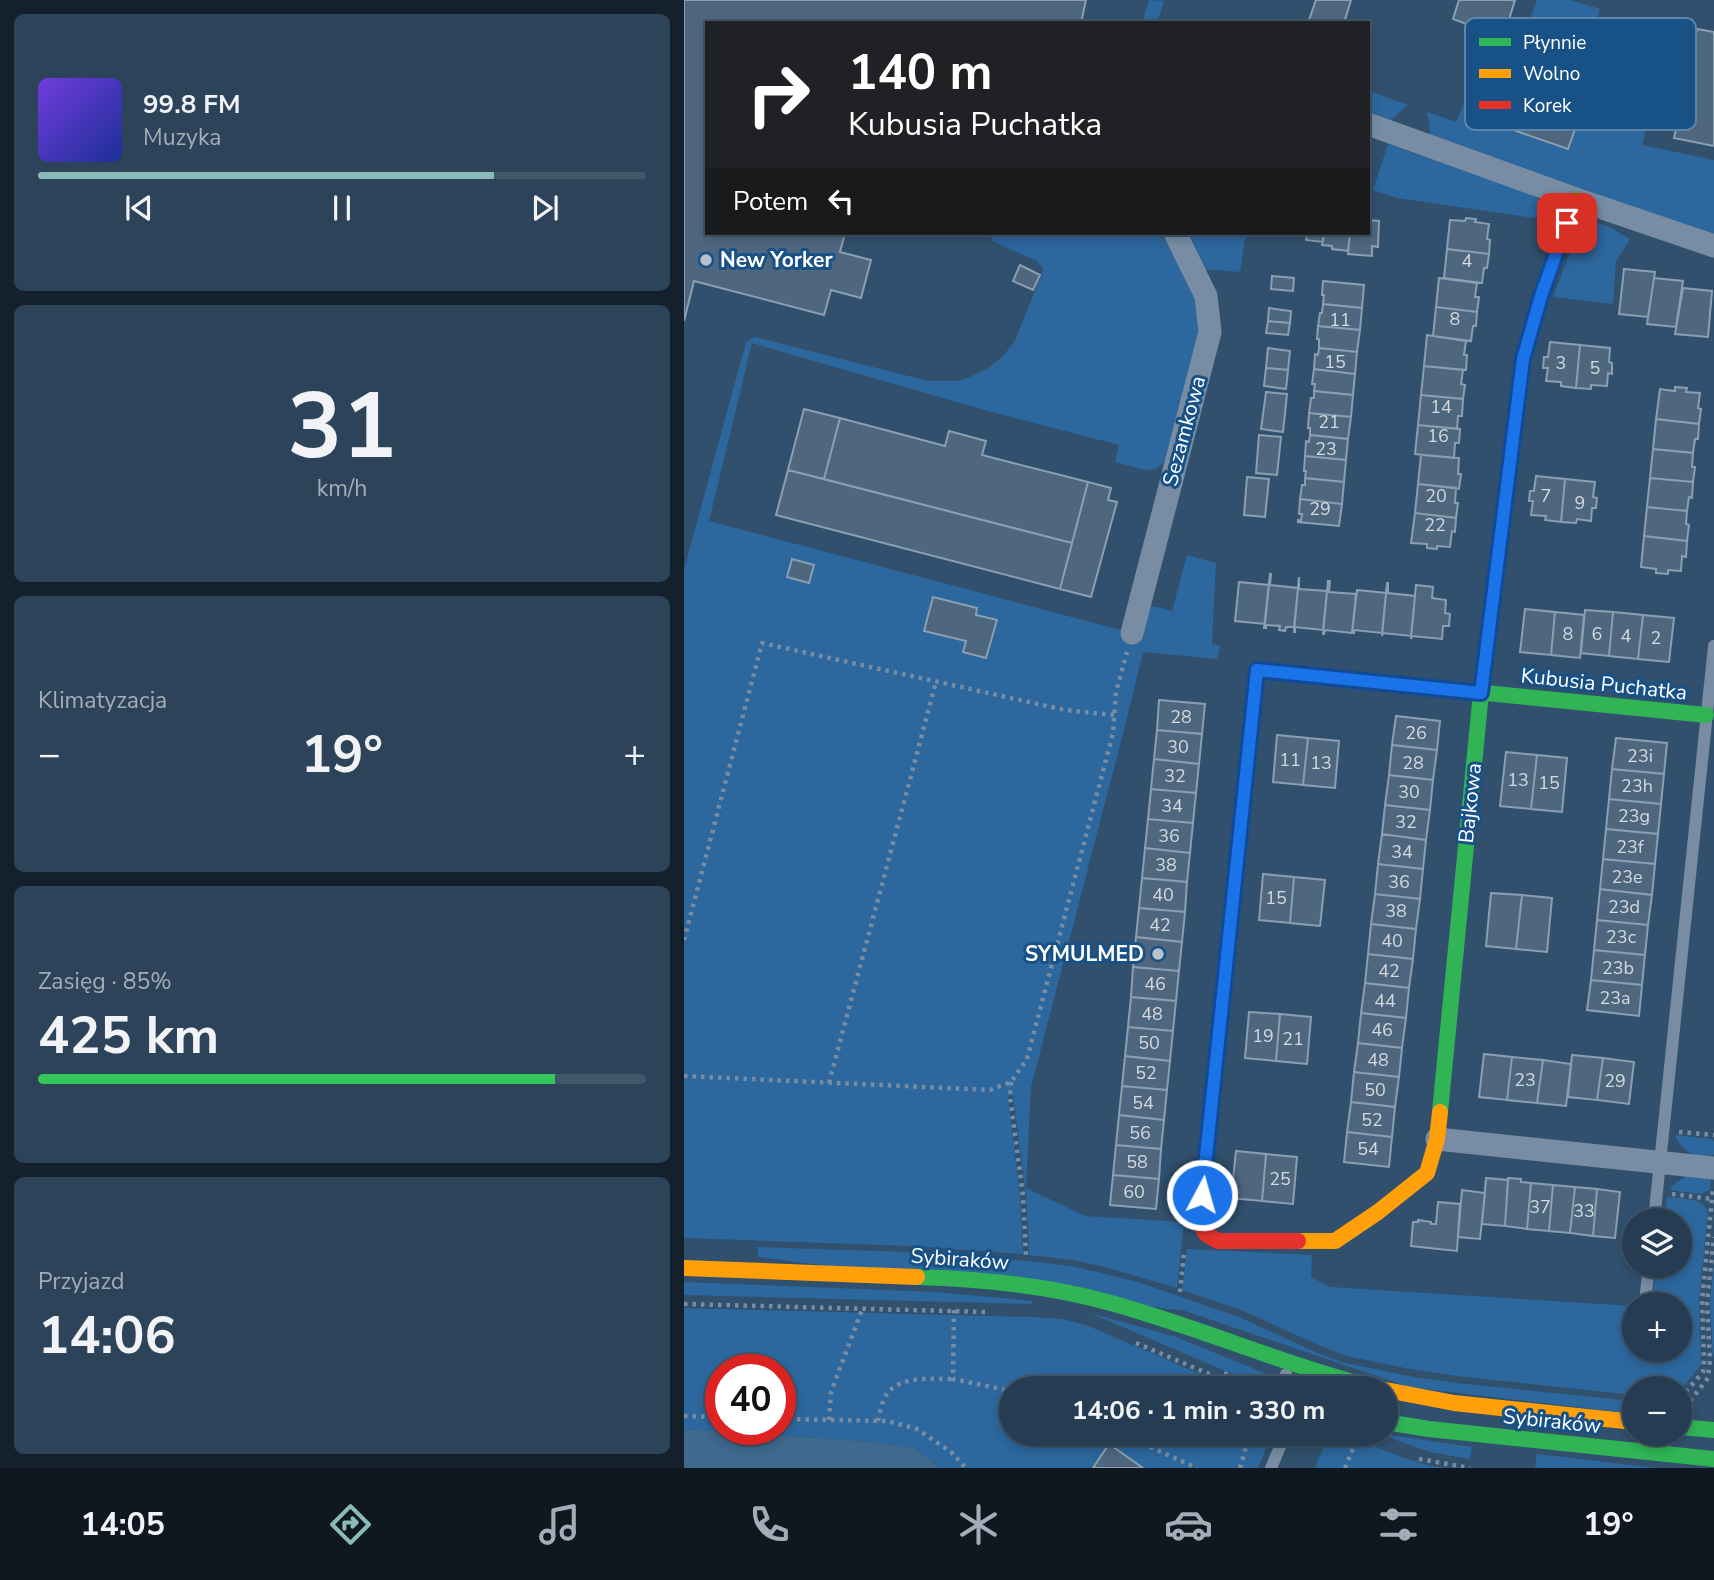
<!DOCTYPE html>
<html lang="pl">
<head>
<meta charset="utf-8">
<style>
	body { margin:0; font-family:"Nunito Sans",sans-serif; background:#2d4359; color:#f1f3f6; height:100vh; display:flex; flex-direction:column; font-size:26px; white-space:nowrap }
	* { box-sizing:border-box; margin:0 }
	p { font-size:23px; color:#a3adb8 }
	.icon { flex:none; width:38px; height:38px; fill:none; stroke:currentColor; stroke-width:2; stroke-linecap:round; stroke-linejoin:round }
	.map { position:relative; flex:1; overflow:hidden }
	.sheet { display:flex; flex-direction:column; gap:14px; padding:14px; background:#14212d; width:684px }
	.sheet>* { flex:none }
	.top-card { position:absolute; left:21px; top:21px; width:665px; height:214px; border-radius:0px; box-shadow:0 4px 10px #0003,0 0 0 2px #425669; background:#202124; color:#fff; overflow:hidden }
	.controls { position:absolute; left:938px; top:1208px; display:grid; gap:14px }
	.controls a { display:grid; place-items:center; width:70px; height:70px; border-radius:50%; background:#253c52; box-shadow:0 4px 10px #0003,0 0 0 2px #425669; font-size:35px }
	.speed { position:absolute; left:21px; top:1354px; display:flex; gap:14px; font-size:35px; font-weight:700; text-align:center }
	.speed>* { display:grid; place-content:center; width:91px; height:91px; border-radius:50%; background:#253c52; box-shadow:0 4px 10px #0003,0 0 0 2px #425669; line-height:1 }
	.speed .limit { border:10px solid #d22; background:#fff; color:#111 }
	.pin { position:absolute; display:grid; place-items:center; width:60px; height:60px; color:#fff; margin:-30px; border-radius:14px; box-shadow:0 4px 10px #0006 }
	.me { position:absolute; width:77px; margin:-38px; rotate:6deg; stroke-linejoin:round; filter:drop-shadow(0 0 5px #0008) }
	.turn { display:flex; align-items:center; gap:24px; height:147px; padding:0 28px; font-size:32px }
	.turn .icon { width:91px; height:91px; stroke-width:2.5 }
	.turn b { display:block; font-size:49px; line-height:60px }
	.then { display:flex; align-items:center; height:66px; padding:0 28px; background:#0003; gap:14px; font-size:26px }
	.big { font-size:52px; font-weight:700; line-height:1.1 }
	.sheet .widget { flex:1; display:flex; flex-direction:column; justify-content:center; gap:10px; min-width:0; padding:0 24px; border-radius:10px; background:#2d4359 }
	.sheet .dial { align-items:center; gap:0 }
	.dial b { font-size:91px; line-height:1 }
	.song { display:flex; align-items:center; gap:21px }
	.cover { width:84px; height:84px; border-radius:10px; background:linear-gradient(135deg,hsl(260 70% 55%),hsl(230 70% 35%)) }
	.played { height:7px; border-radius:4px; background:linear-gradient(90deg,#8bbbb9 75%,#425669 75%) }
	.keys { display:flex; justify-content:space-around; direction:ltr }
	.heat { display:flex; justify-content:space-between; align-items:center; font-size:38px; direction:ltr }
	.charge { height:10px; border-radius:5px; background:linear-gradient(90deg,#34c759 85%,#425669 0) }
	.trip { position:absolute; left:315px; top:1376px; width:399px; height:70px; border-radius:35px; background:#253c52; box-shadow:0 4px 10px #0003,0 0 0 2px #425669; font-weight:700; line-height:70px; text-align:center }
	.dock { display:flex; height:112px; justify-content:space-around; align-items:center; background:#0f1821; color:#a3adb8 }
	.dock .icon { width:49px; height:49px }
	.dock .active { color:#8bbbb9 }
	.dock b { font-size:32px; color:#f1f3f6 }
	main { display:flex; flex:1; min-height:0 }
	.map>svg:first-child { display:block }
</style>
</head>
<body>
<main>
<section class="sheet">
<div class="widget">
<div class="song"><i class="cover"></i><div><b>99.8 FM</b><p>Muzyka</p></div></div>
<div class="played"></div>
<div class="keys"><svg class="icon" aria-label="previous" viewBox="0 0 24 24"><path d="M18 5L8 12l10 7zM5 5v14"/></svg><svg class="icon" aria-label="pause" viewBox="0 0 24 24"><path d="M8 5v14M16 5v14"/></svg><svg class="icon" aria-label="next" viewBox="0 0 24 24"><path d="M6 5l10 7-10 7zM19 5v14"/></svg></div>
</div>
<div class="widget dial"><b>31</b><p>km/h</p></div>
<div class="widget"><p>Klimatyzacja</p>
<div class="heat"><a>−</a><b class="big">19°</b><a>+</a></div>
</div>
<div class="widget"><p>Zasięg · 85%</p><b class="big">425 km</b><div class="charge"></div></div>
<div class="widget"><p>Przyjazd</p><b class="big">14:06</b></div>
</section>
<div class="map">
<svg width="1030" height="1468" viewBox="0 0 1030 1468">
	<rect width="100%" height="100%" fill="#31506d"/>
	<path fill="#2c679d" fill-rule="evenodd" d="M465,0L480,1L473,23L460,22V16Z
		M853,0H886L916,9L906,39L946,50L940,80L973,85L958,145L1030,160V236L747,136L743,112L772,122L804,47L833,55Z
		M688,92L724,105L707,120L688,113Z
		M704,144L852,196L861,210L864,220L713,198L689,190Z
		M909,221L927,228L946,239L932,262L929,304L869,297L895,228Z
		M306,233H473L479,237L513,287L520,316L488,455L472,469L461,470L431,462L435,445L304,411L68,343L25,521L448,633L462,609L469,606L488,611L503,555L532,563L528,644L536,646L533,659L459,652L440,730L347,1087L342,1188L401,1216L500,1222L493,1288L417,1266L388,1260L345,1255L342,1196L329,1095L324,1097L336,1196L339,1254L226,1246L0,1238V570L62,342L71,337L244,381H273L284,378L306,367L320,355L331,340L358,274L359,269L353,261L310,242L308,240Z
		M502,233H562L556,272L518,269Z
		M991,1135L1027,1139L1030,1142V1155C1012,1159 998,1152 991,1135Z
		M1002,1176H1017L1027,1179L1026,1190L1017,1194L986,1190L989,1185Z
		M983,1197C998,1199 1018,1197 1024,1212L1015,1301L1017,1365L996,1391V1388H950V1395L773,1376L726,1369L662,1356L634,1345L557,1310L498,1290L503,1249L628,1255L627,1277L646,1287L950,1306V1349H996V1304H967L973,1265H996V1220H980Z
		M74,1247L226,1252L345,1261L387,1266L451,1281L555,1317L631,1352L661,1363L725,1376L772,1383L950,1401V1414L725,1387L501,1311L74,1257Z
		M1030,1264V1352L1029,1360L1026,1302Z
		M0,1282L251,1292L349,1301L348,1304L0,1295Z
		M0,1308L348,1317L378,1319L402,1325L549,1388H327V1433H581L582,1448L574,1468H255L231,1448L178,1441L0,1429ZM37,1370H96V1430H37Z
		M406,1313L492,1337L578,1372L583,1376L586,1388H581Z
		M610,1433H657L720,1458L743,1465L763,1468H631L640,1446Z
		M693,1433L788,1447L786,1459L746,1452Z
		M853,1454L973,1468H857L851,1467Z"/>
	<path fill="#40698e" d="M0,1429L178,1441L231,1448L255,1468H0Z"/>
	<path fill="#4e677e" stroke="#8b9fb1" stroke-width="2" d="M0,0H402L397,23H23V233H161L156,252L187,260L177,298L147,290L140,315L10,281L0,321Z
		M632,0H667L660,23H624Z
		M775,0H831L820,36L797,28L795,36L786,33L788,26L769,19Z
		M1013,29L1030,32V146L990,138Z
		M804,83L896,115L884,149L792,117Z
		M782,218L792,219L791,222L805,224L803,239L806,240L805,254L763,249L766,220L781,221Z
		M684,220L695,221L694,247L688,246V256L664,254L666,233H684Z
		M613,233H640L639,242L622,240L623,236L612,235Z
		M640,233H666L664,251L648,249V246L638,245Z
		M763,249L805,254L803,268H800L798,283L760,278Z
		M336,265L356,275L349,290L329,281Z
		M940,269L971,272L964,317L935,314Z
		M588,276L610,278L609,291L587,289Z
		M755,278L793,283L791,297H795L793,312L752,307Z
		M970,278L999,281L992,327L963,324Z
		M639,281L680,285L678,308L639,304L640,295H638Z
		M999,288L1028,291L1024,337L991,334Z
		M639,304L678,308L676,330L634,326L636,313H638Z
		M752,307L793,312L792,326H789L787,341L749,336Z
		M585,308L607,311L606,323L584,321Z
		M584,321L606,323L604,335L582,333Z
		M634,326L676,330L673,352L635,348V339H633Z
		M743,335L782,341L780,355H783L782,370L740,366Z
		M866,342L896,345L892,388L877,386V382L862,381L864,368H859L860,357H864Z
		M896,345L926,348L925,362L928,363V374L924,373L923,386L907,385V389L892,388Z
		M584,348L606,351L604,370L582,368Z
		M635,348L673,352L671,374L630,369L631,354L634,355Z
		M740,366L779,370L777,384L781,385L779,399L737,395Z
		M582,368L604,370L602,389L580,386Z
		M630,369L671,374L669,395L630,391L631,384H628Z
		M991,387L1003,388L1002,392L1016,393L1014,408L1017,409L1015,424L972,419L976,389L991,391Z
		M630,391L669,395L667,417L625,413L627,398H630Z
		M582,392L603,394L599,432L577,429Z
		M737,395L779,399L778,416H774L773,429L734,425Z
		M120,409L156,418L140,479L104,470Z
		M625,413L667,417L664,439L626,435V428H624Z
		M156,418L261,446L265,431L302,441L298,455L404,482L388,543L140,479Z
		M972,419L1015,424L1014,439H1011L1009,453L969,449Z
		M734,425L776,429L775,443H771L770,458L731,454Z
		M575,435L597,437L593,475L572,473Z
		M626,435L664,439L662,460L621,456L622,441L625,442Z
		M969,449L1009,453L1008,467H1011L1009,482L966,478Z
		M737,455L775,458L774,474H777L775,489L734,484Z
		M621,456L662,460L660,482L621,478L622,471H620Z
		M104,470L388,543L376,589L92,515Z
		M852,476L881,479L877,522L861,520L862,516L847,515L849,501H845L846,491H850Z
		M563,477L585,479L581,517L560,515Z
		M621,478L660,482L658,504L616,499L618,485H621Z
		M966,478L1009,482L1008,498L1005,497L1003,511L963,507Z
		M881,479L911,482L909,497L913,498L912,508H908L907,521L893,519L892,523L877,522Z
		M404,482L427,488L424,500L433,502L407,597L376,589Z
		M734,484L772,488L771,503H774L772,518L731,513Z
		M616,499L658,504L655,526L614,522V520L617,521L618,514H615Z
		M963,507L1003,511L1002,524L1005,525L1003,541L960,536Z
		M731,513L772,518L771,532L768,531L766,547L753,546V549L743,548V544L727,543Z
		M960,536L1003,541L1002,557L998,556L997,571L984,570V574L972,573V569L957,567Z
		M108,559L130,565L125,583L103,577Z
		M586,574H587L586,585L614,588L610,627H602L601,631L595,630L596,626L582,625V628H580Z
		M615,577V589L643,591L639,630L611,627V632H610Z
		M644,581H646L645,592L672,594L668,633L641,630L640,634H639Z
		M555,582L585,585L581,624L551,621Z
		M703,583H704V593L731,596L727,636L699,633L698,636Z
		M732,585L749,587L748,598L762,600L761,613L766,614L765,626H759L758,639L728,636L727,639Z
		M673,590L702,593L698,633L670,630V633H668Z
		M249,597L293,608L292,615L313,620L302,658L279,652L282,641L240,631Z
		M841,609L871,612L867,655L836,652Z
		M901,610L929,612L925,656L897,653Z
		M871,612L900,615L896,658L867,655Z
		M929,612L959,615L954,659L925,656Z
		M959,615L990,618L985,662L954,659Z
		M475,700L521,704L518,734L473,730Z
		M712,716L756,721L753,750L708,745Z
		M473,730L518,734L515,764L470,759Z
		M593,735L624,738L619,785L589,782Z
		M624,738L655,741L651,788L619,785Z
		M932,738L983,743L980,774L928,769Z
		M708,745L753,750L749,780L705,775Z
		M822,752L853,755L847,809L816,806Z
		M853,755L883,758L878,812L847,809Z
		M470,759L515,764L512,793L467,789Z
		M928,769L980,774L977,804L925,799Z
		M705,775L749,780L746,810L701,805Z
		M467,789L512,793L509,823L464,819Z
		M925,799L977,804L974,834L922,829Z
		M701,805L746,810L742,840L698,834Z
		M464,819L509,823L506,853L461,848Z
		M922,829L974,834L971,864L919,859Z
		M698,834L742,840L739,869L694,864Z
		M461,848L506,853L503,882L458,878Z
		M919,859L971,864L968,895L916,889Z
		M694,864L739,869L736,899L691,894Z
		M579,874L610,877L606,923L575,920Z
		M610,877L641,880L636,926L606,923Z
		M458,878L503,882L501,912L455,908Z
		M916,889L968,895L964,925L913,920Z
		M807,893L838,895L832,949L802,946Z
		M691,894L736,899L732,929L687,924Z
		M838,895L868,898L863,952L832,949Z
		M455,908L501,912L498,942L452,937Z
		M913,920L964,925L961,955L910,950Z
		M687,924L732,929L729,959L684,954Z
		M452,937L498,942L495,971L449,967Z
		M910,950L961,955L958,985L907,980Z
		M684,954L729,959L725,988L681,983Z
		M449,967L495,971L492,1001L447,997Z
		M907,980L958,985L955,1016L903,1010Z
		M681,983L725,988L722,1018L677,1013Z
		M447,997L492,1001L489,1031L444,1027Z
		M565,1012L596,1014L592,1061L561,1058Z
		M677,1013L722,1018L718,1048L674,1043Z
		M596,1014L627,1017L623,1064L592,1061Z
		M444,1027L489,1031L486,1061L441,1056Z
		M674,1043L718,1048L715,1077L670,1072Z
		M800,1054L828,1057L823,1100L795,1097Z
		M888,1055L919,1058L913,1100L884,1097Z
		M441,1056L486,1061L483,1090L438,1086Z
		M828,1057L859,1060L853,1103L823,1100Z
		M919,1058L950,1062L945,1104L913,1100Z
		M859,1060L887,1064L882,1106L853,1103Z
		M670,1072L715,1077L711,1107L667,1102Z
		M438,1086L483,1090L480,1120L435,1115Z
		M667,1102L711,1107L708,1137L663,1132Z
		M435,1115L480,1120L477,1149L432,1145Z
		M663,1132L708,1137L705,1167L660,1162Z
		M432,1145L477,1149L475,1179L429,1175Z
		M552,1151L582,1154L578,1201L547,1198Z
		M582,1154L613,1157L609,1204L578,1201Z
		M429,1175L475,1179L472,1209L426,1205Z
		M802,1178L824,1180L821,1226L798,1224Z
		M824,1178L837,1179V1182L847,1183L843,1229L821,1226Z
		M847,1183L869,1185L865,1231L843,1229Z
		M869,1185L891,1187L886,1233L865,1231Z
		M891,1187L913,1189L909,1236L886,1233Z
		M913,1189L936,1192L931,1238L909,1236Z
		M778,1190L801,1193L796,1239L774,1237Z
		M754,1202L776,1204L773,1251L727,1246L729,1222H734V1220L747,1222V1224H752Z
		M425,1444L459,1468H409Z"/>
	<g fill="none" stroke-linecap="round" stroke-linejoin="round">
		<path stroke="#788da3" stroke-width="4.5" stroke-dasharray="3.5 5" stroke-linecap="butt" d="M0,940L78,643L381,710L430,715
			M0,1076L306,1090L327,1082L343,1059L429,733L432,692L443,652
			M327,1082L326,1096L339,1196L342,1257
			M145,1083L252,682
			M995,1132L1030,1135
			M988,1194L1028,1199
			M496,1292L500,1252
			M0,1304L302,1312
			M270,1310L269,1379L327,1391
			M452,1343L558,1388
			M540,1373L574,1388
			M996,1398L1019,1372L1020,1359L1018,1301L1029,1188
			M1006,1401L1024,1378L1026,1360L1023,1302L1030,1237
			M0,1416L37,1417
			M96,1419L203,1421L233,1429L267,1452L282,1468
			M145,1420L147,1392L179,1307
			M194,1421C196,1413 198,1400 203,1394C216,1375 249,1379 269,1379
			M435,1433L513,1468
			M667,1433L678,1437
			M735,1459L786,1468
			M556,1468L566,1433
			M661,1468L675,1434"/>
		<path stroke="#788da3" stroke-width="12" d="M970,1220L1030,646
			M962,1293L965,1265
			M596,1388L602,1374
			M587,1468L596,1447L594,1433"/>
		<path stroke="#788da3" stroke-width="23" d="M684,124L892,199L1030,246
			M448,633L526,332L522,296L491,233
			M753,1139L1030,1168"/>
		<path stroke="#30b455" stroke-width="16" d="M541,972L573,670L1022,715
			M756,1112L797,693L839,359L857,296L892,199
			M233,1277C298,1279 364,1285 427,1303C517,1328 601,1365 691,1388
			M702,1422L745,1429L1030,1459
			M996,1427L1030,1430"/>
		<path stroke="#ff9f0a" stroke-width="16" d="M614,1241H651L694,1212L743,1173L753,1139L756,1112
			M0,1268L233,1277
			M702,1390L770,1403L950,1422"/>
		<path stroke="#e5322d" stroke-width="16" d="M541,972L515,1222L522,1234L534,1241H614"/>
	</g>
	<g fill="none" stroke-linecap="round" stroke-linejoin="round">
		<g stroke="#114b97" stroke-width="18">
			<path id="route" d="M518,1195L573,670L797,693L839,359L857,296L883,223"/>
		</g>
		<use href="#route" stroke="#1a73e8" stroke-width="12"/>
	</g>
	<g fill="#b7c2cc" stroke="#185186" stroke-width="2.5">
		<circle cx="22" cy="260" r="7"/>
		<circle cx="474" cy="954" r="7"/>
	</g>
	<g text-anchor="middle" dominant-baseline="central" stroke-width="6" stroke-linejoin="round" paint-order="stroke">
		<g font-size="18" fill="#d3d9df">
			<text x="783" y="261">4</text>
			<text x="771" y="319">8</text>
			<text x="656" y="320">11</text>
			<text x="651" y="362">15</text>
			<text x="877" y="363">3</text>
			<text x="911" y="368">5</text>
			<text x="757" y="407">14</text>
			<text x="645" y="422">21</text>
			<text x="754" y="436">16</text>
			<text x="642" y="449">23</text>
			<text x="752" y="496">20</text>
			<text x="862" y="496">7</text>
			<text x="896" y="503">9</text>
			<text x="636" y="509">29</text>
			<text x="751" y="525">22</text>
			<text x="884" y="634">8</text>
			<text x="913" y="634">6</text>
			<text x="942" y="636">4</text>
			<text x="972" y="638">2</text>
			<text x="497" y="717">28</text>
			<text x="732" y="733">26</text>
			<text x="494" y="747">30</text>
			<text x="956" y="756">23i</text>
			<text x="606" y="760">11</text>
			<text x="637" y="763">13</text>
			<text x="729" y="763">28</text>
			<text x="491" y="776">32</text>
			<text x="834" y="780">13</text>
			<text x="865" y="783">15</text>
			<text x="953" y="786">23h</text>
			<text x="725" y="792">30</text>
			<text x="488" y="806">34</text>
			<text x="950" y="816">23g</text>
			<text x="722" y="822">32</text>
			<text x="485" y="836">36</text>
			<text x="946" y="847">23f</text>
			<text x="718" y="852">34</text>
			<text x="482" y="865">38</text>
			<text x="943" y="877">23e</text>
			<text x="715" y="882">36</text>
			<text x="479" y="895">40</text>
			<text x="592" y="898">15</text>
			<text x="940" y="907">23d</text>
			<text x="712" y="911">38</text>
			<text x="476" y="925">42</text>
			<text x="937" y="937">23c</text>
			<text x="708" y="941">40</text>
			<text x="934" y="968">23b</text>
			<text x="705" y="971">42</text>
			<text x="471" y="984">46</text>
			<text x="931" y="998">23a</text>
			<text x="701" y="1001">44</text>
			<text x="468" y="1014">48</text>
			<text x="698" y="1030">46</text>
			<text x="579" y="1036">19</text>
			<text x="609" y="1039">21</text>
			<text x="465" y="1043">50</text>
			<text x="694" y="1060">48</text>
			<text x="462" y="1073">52</text>
			<text x="841" y="1080">23</text>
			<text x="931" y="1081">29</text>
			<text x="691" y="1090">50</text>
			<text x="459" y="1103">54</text>
			<text x="688" y="1120">52</text>
			<text x="456" y="1133">56</text>
			<text x="684" y="1149">54</text>
			<text x="453" y="1162">58</text>
			<text x="596" y="1179">25</text>
			<text x="450" y="1192">60</text>
			<text x="856" y="1207">37</text>
			<text x="900" y="1211">33</text>
		</g>
		<g font-size="21" font-weight="bold" fill="#fff" stroke="#185186" text-anchor="start">
			<text x="36" y="260">New Yorker</text>
			<text x="460" y="954" text-anchor="end">SYMULMED</text>
		</g>
		<g font-size="21" fill="#fff" stroke="#185186">
			<text transform="translate(500 431) rotate(-75)">Sezamkowa</text>
			<text transform="translate(920 684) rotate(6)">Kubusia Puchatka</text>
			<text transform="translate(786 803) rotate(-84)">Bajkowa</text>
			<text transform="translate(276 1259) rotate(4)">Sybiraków</text>
			<text transform="translate(868 1421) rotate(6)">Sybiraków</text>
		</g>
	</g>
	<rect x="781" y="18" width="231" height="112" rx="10" fill="#185186" stroke="#5d85aa" stroke-width="2"/>
	<rect x="795" y="38" width="32" height="8" fill="#30b455"/>
	<rect x="795" y="69" width="32" height="9" fill="#ff9f0a"/>
	<rect x="795" y="101" width="32" height="8" fill="#e5322d"/>
	<g font-size="19" fill="#fff">
		<text x="839" y="49">Płynnie</text>
		<text x="839" y="80">Wolno</text>
		<text x="839" y="112">Korek</text>
	</g>
</svg>
<div class="controls">
<a><svg class="icon" aria-label="layers" viewBox="0 0 24 24"><path d="M12 4l9 5-9 5-9-5zM3 14l9 5 9-5"/></svg></a>
<a>+</a>
<a>−</a>
</div>
<div class="speed"><div class="limit">40</div></div>
<div class="pin" style="left:883px;top:223px;background:#d93025"><svg class="icon" aria-label="arrive" viewBox="0 0 24 24"><path d="M6 21V4h12l-3 4 3 4H6"/></svg></div>
<svg class="me" style="left:518px;top:1195px" viewBox="-20 -20 40 40"><circle r="17" fill="#1a73e8" stroke="#fff" stroke-width="3"/><path d="M0-11L8 9 0 5-8 9z" fill="#fff"/></svg>
<div class="trip">14:06 · 1 min · 330 m</div>
<div class="top-card">
<div class="turn"><svg class="icon" aria-label="right" viewBox="0 0 24 24"><path d="M7 20v-9h11M14 6l5 5-5 5"/></svg><div><b>140 m</b>Kubusia Puchatka</div></div>
<div class="then">Potem<svg class="icon" aria-label="left" viewBox="0 0 24 24"><path d="M17 20v-9H6M10 6l-5 5 5 5"/></svg></div>
</div>
</div>
</main>
<nav class="dock">
<b>14:05</b>
<svg class="icon active" aria-label="directions" viewBox="0 0 24 24"><path d="M12 3l9 9-9 9-9-9zM9 14v-3h6M13 9l2 2-2 2"/></svg>
<svg class="icon" aria-label="music" viewBox="0 0 24 24"><path d="M9 18V5l10-2v13"/><circle cx="6" cy="18" r="3"/><circle cx="16" cy="16" r="3"/></svg>
<svg class="icon" aria-label="phone" viewBox="0 0 24 24"><path d="M5 4h4l2 5-3 2q2 4 5 5l2-3 5 2v4C11 20 4 13 5 4z"/></svg>
<svg class="icon" aria-label="climate" viewBox="0 0 24 24"><path d="M12 3v18M4 7l16 10M4 17L20 7"/></svg>
<svg class="icon" aria-label="car" viewBox="0 0 24 24"><path d="M5 17H2v-5l4-1 3-4h7l3 4 3 1v5h-3M9 17h6M6 11h13"/><circle cx="7" cy="17" r="2"/><circle cx="17" cy="17" r="2"/></svg>
<svg class="icon" aria-label="filters" viewBox="0 0 24 24"><path d="M4 7h16M4 17h16"/><circle cx="9" cy="7" r="2"/><circle cx="15" cy="17" r="2"/></svg>
<b>19°</b>
</nav>
</body>
</html>
